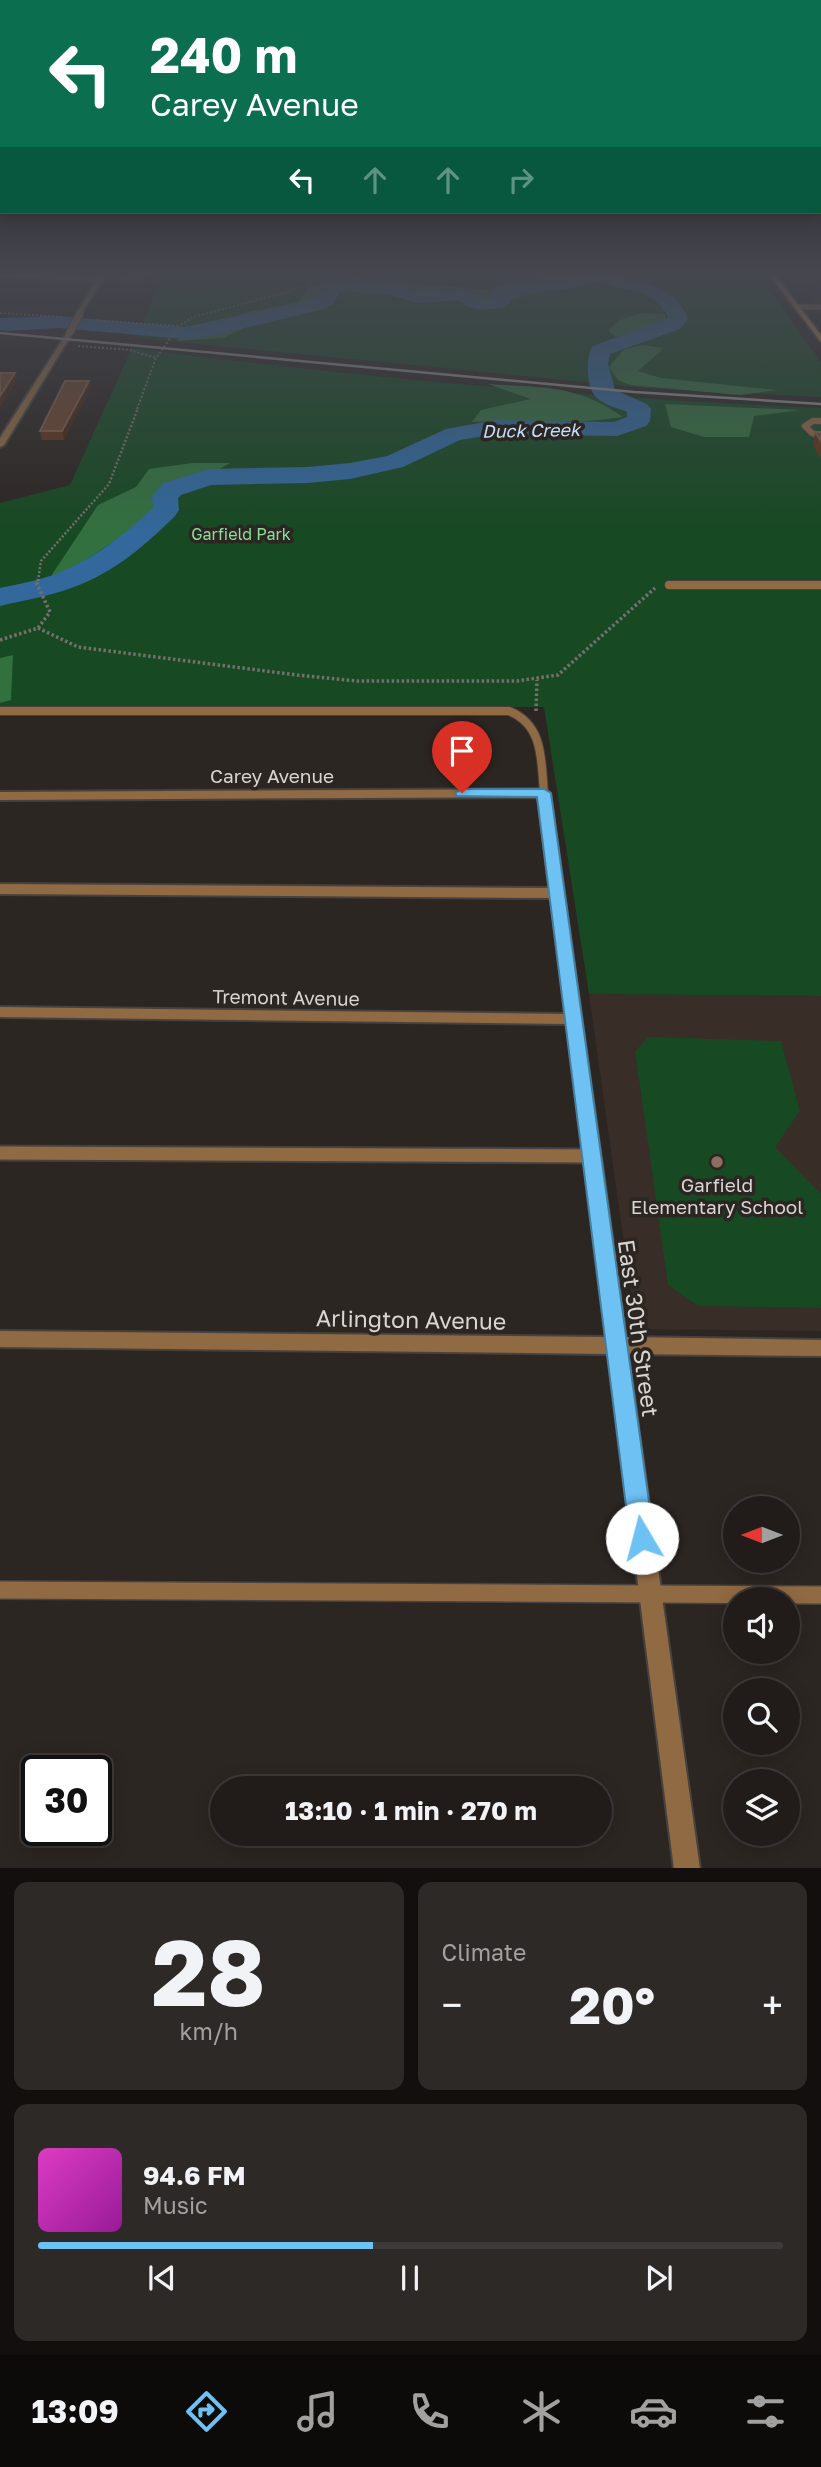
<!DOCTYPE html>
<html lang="en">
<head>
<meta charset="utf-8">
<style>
	body { margin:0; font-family:"Golos Text",sans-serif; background:#2d2927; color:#f1f3f6; height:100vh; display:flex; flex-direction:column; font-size:26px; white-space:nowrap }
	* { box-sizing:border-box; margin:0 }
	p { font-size:23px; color:#a2a1a2 }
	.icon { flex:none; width:38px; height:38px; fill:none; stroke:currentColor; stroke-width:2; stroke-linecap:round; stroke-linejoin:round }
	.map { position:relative; height:1868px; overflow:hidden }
	.details { display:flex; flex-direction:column; gap:14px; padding:14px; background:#120f0e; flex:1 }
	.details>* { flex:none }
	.hud { position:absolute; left:0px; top:0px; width:822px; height:214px; box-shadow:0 4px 18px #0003,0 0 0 2px #3e3a39; background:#0b6e4f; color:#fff; overflow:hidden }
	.needle { width:46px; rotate:270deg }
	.fabs { position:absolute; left:723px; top:1496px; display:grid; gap:14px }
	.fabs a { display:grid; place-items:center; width:77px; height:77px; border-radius:50%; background:#211c1a; box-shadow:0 4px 18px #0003,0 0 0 2px #3e3a39; font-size:35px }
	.speed { position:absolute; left:21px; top:1755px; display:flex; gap:14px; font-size:35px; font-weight:700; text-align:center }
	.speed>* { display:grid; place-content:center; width:91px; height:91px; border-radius:50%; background:#211c1a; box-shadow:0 4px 18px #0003,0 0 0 2px #3e3a39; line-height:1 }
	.speed .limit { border:4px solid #111; border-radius:10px; background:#fff; color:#111 }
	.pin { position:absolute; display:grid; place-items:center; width:60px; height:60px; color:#fff; margin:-72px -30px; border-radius:50% 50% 50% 0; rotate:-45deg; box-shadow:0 0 7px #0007 }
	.pin .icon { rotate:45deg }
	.me { position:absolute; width:77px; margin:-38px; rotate:352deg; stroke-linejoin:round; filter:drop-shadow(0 0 5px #0008) }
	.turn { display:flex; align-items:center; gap:24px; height:147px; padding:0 35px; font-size:32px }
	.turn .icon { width:91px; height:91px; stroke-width:2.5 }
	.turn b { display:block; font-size:49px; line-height:60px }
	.lanes { display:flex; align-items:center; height:66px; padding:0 35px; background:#0003; justify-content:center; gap:35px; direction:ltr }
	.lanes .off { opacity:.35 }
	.big { font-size:52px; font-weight:700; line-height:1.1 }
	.details .widget { flex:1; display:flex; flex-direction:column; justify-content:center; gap:10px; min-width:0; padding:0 24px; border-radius:14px; background:#2d2927 }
	.details .dial { align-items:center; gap:0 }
	.dial b { font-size:91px; line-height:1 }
	.song { display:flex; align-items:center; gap:21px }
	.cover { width:84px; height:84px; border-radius:10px; background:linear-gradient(135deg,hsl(310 70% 55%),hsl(300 70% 35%)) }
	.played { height:7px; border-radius:4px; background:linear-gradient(90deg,#6dc2f3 45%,#3e3a39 45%) }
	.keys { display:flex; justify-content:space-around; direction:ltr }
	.heat { display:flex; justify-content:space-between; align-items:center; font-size:38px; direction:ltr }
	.details .tiles { flex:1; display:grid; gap:14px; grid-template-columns:1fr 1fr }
	.widget:last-child { grid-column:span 2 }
	.trip { position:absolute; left:210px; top:1776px; width:402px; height:70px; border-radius:35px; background:#211c1a; box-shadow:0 4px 18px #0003,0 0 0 2px #3e3a39; font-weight:700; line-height:70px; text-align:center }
	.dock { display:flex; height:112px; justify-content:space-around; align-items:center; background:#0d0b0a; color:#a2a1a2 }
	.dock .icon { width:49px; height:49px }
	.dock .current { color:#6dc2f3 }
	.dock b { font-size:32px; color:#f1f3f6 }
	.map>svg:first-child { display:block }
</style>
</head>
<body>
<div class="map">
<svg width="821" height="1869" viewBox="0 0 821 1869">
	<rect width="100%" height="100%" fill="#2c2622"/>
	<path fill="#392d27" d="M788,273H821V315Z
		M589,994L821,996V1331L636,1329Z"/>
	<path fill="#174923" d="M164,273H757L821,362V397L647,388L136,338Z
		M132,348C360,378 591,398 821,408V996L589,994L544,707L0,706V503L70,485Z
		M648,1037L781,1041L800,1111L775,1147L821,1194V1308L698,1306L668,1285L635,1051Z"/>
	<path fill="#32703f" d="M499,273H598V281L530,294L495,305L454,293L394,295L323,290L320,299L286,316L246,327L223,338L177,341L183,331L203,329L248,312L299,302L309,287L339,278L493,290L508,282L542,277L481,275Z
		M643,313L665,314V322L616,337L608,330L620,320Z
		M642,345L664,348L638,371L661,378L777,390L740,395L630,385L618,380L609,367L623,350Z
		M488,384C543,388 576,384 623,417C573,425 523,420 472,422L481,410L531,399Z
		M665,404L800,410L754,416L749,437H704L671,427Z
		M192,463H230L216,471L173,481L155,497L154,515L72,569L51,576L98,505L136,487L149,469Z
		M13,655L11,700L0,703V658Z"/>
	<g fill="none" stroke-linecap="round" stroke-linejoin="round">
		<path fill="#32689b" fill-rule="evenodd" d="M590,273H626V278C654,284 677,290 688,319L680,329L610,354L608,364L615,390L647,404L651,409L650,421L646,426L617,436L496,434L460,440L403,467L350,479L308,483L211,485L181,495L178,498L179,510L175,516C146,545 113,573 74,587C50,596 25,600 0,606V588C18,584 36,581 53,575C91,561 124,535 153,508L152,496L163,483L209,469L308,467L350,463L387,456L446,429L496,420L614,422L627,417V412C618,408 604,405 597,398C586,389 585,356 593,346L668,318C660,294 633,291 610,285L608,280L566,289L509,294L512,299L506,307L482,310L468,307L459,300L419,303L368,289L340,291L333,304L320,310L203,338L184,339L59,328L7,331L0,330V318L59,316L184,327L307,302L318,296L326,283L360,277L419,291L463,289L488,298H492L489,295L494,287L501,285Z"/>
		<g stroke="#48423e" stroke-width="7">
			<path id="lane-far5" d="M797,307H821"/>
		</g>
		<g stroke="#48423e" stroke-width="8">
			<path id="lane-far4" d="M821,421H813L805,426L812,433L821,436"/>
		</g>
		<g stroke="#48423e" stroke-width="10">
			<path id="lane-far3" d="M669,585H821
				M0,711H509C544,725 541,761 544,793"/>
		</g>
		<g stroke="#48423e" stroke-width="14">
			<path id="lane-far2" d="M0,889L557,893"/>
		</g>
		<g stroke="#48423e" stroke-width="17">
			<path id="lane-far1" d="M0,1153L591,1156"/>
		</g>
		<g stroke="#48423e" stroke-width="20">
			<path id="lane" d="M0,1590L821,1595"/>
		</g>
		<g stroke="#48423e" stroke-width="4">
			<path id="street" d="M0,273L98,277L101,273H107L80,315L77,313L96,281L0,277Z
				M68,331L73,332L4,445L0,447V438Z
				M544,789L550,793L626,1337L821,1340V1356L628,1354L700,1869H674L609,1354L0,1347V1331L607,1337L567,1024L0,1017V1007L566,1014L538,797L0,800V792Z"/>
		</g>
		<g stroke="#48423e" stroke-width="4">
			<path id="secondary" d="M768,273H774L821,335V342Z"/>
		</g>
		<path stroke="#75706d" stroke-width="2" stroke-dasharray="2 2" stroke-linecap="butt" d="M0,313L62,317
			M92,320L179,326
			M78,346L130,350L156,358
			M137,409L156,358L179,326L193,317L284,293L344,273H418"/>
		<path stroke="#75706d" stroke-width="2.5" stroke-dasharray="2 2" stroke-linecap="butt" d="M38,581L41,561L109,484L138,408"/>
		<path stroke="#75706d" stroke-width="3.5" stroke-dasharray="2.5 2.5" stroke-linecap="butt" d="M38,628L78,647L297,675L357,681H517L558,675L655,588
			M0,640L38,628L50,612L37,584L38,579
			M536,711L537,680"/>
		<use href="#lane-far5" stroke="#906a43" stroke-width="5"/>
		<use href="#lane-far4" stroke="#906a43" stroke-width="6"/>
		<use href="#lane-far3" stroke="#906a43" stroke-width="8"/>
		<use href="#lane-far2" stroke="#906a43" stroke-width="10"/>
		<use href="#lane-far1" stroke="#906a43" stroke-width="13"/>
		<use href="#lane" stroke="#906a43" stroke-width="17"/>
		<use href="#street" fill="#906a43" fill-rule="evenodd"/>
		<use href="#secondary" fill="#cb904e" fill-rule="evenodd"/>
		<path stroke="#938e8b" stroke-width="2.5" d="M0,333L634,392L821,404"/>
		<g stroke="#48423e" stroke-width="9" stroke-linecap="butt">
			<path id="street-bridge" d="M70,332L80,313"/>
		</g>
		<use href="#street-bridge" stroke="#906a43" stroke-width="7"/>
	</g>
	<path fill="#603419" d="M125,273H149L143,284H123L122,279Z
		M89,381L90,389L64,440H42L40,431Z
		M815,432H821V459L813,445Z"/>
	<path fill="#462714" d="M146,273H149L143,284L142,279Z
		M15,373L17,381L0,408V396Z
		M89,381L90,389L64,440L62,431Z"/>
	<path fill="#6d452d" stroke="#7e5c47" stroke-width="2" d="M125,273H146L142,279H122Z
		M0,373H15L0,396Z
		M65,381H89L62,431H40Z
		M815,432H821V441Z"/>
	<linearGradient id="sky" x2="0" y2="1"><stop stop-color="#181513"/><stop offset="0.51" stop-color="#45474f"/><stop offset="1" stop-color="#45474f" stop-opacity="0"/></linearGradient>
	<rect width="821" height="534" fill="url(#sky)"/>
	<path fill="#6dc2f3" stroke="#477e9e" stroke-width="2" d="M462,789H544L551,793L654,1538L651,1547L642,1550L634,1547L630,1538L537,797L457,796L455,793Z"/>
	<circle fill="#8d6e63" stroke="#2c2622" stroke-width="2.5" cx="717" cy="1162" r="7"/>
	<g text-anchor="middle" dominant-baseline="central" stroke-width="7" stroke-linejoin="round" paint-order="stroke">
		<g font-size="16" fill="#8ae099" stroke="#2c2622">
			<text x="241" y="534">Garfield Park</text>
		</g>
		<g font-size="18" font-style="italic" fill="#c2dffd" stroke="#2c2622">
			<text transform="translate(531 430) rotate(-1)">Duck Creek</text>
		</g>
		<g font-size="19" fill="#d9d5d3" stroke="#2c2622">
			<text x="272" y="775">Carey Avenue</text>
			<text transform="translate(286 997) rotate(1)">Tremont Avenue</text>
		</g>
		<g font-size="19" fill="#d9d5d3" stroke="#2c2622">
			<text x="717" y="1184">Garfield<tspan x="717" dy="22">Elementary School</tspan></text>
		</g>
		<g font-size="23" fill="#d9d5d3" stroke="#2c2622">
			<text transform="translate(411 1319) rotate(1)">Arlington Avenue</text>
			<text transform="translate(639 1328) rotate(82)">East 30th Street</text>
		</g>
	</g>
</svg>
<div class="fabs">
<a><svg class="needle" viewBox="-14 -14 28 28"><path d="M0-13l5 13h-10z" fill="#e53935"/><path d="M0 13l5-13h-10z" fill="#a2a1a2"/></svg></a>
<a><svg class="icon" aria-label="sound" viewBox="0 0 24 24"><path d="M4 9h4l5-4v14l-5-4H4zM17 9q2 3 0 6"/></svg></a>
<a><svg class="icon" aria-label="search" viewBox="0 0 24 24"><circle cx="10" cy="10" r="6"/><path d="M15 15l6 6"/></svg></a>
<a><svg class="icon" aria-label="layers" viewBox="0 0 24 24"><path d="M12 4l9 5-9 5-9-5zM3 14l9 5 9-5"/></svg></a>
</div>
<div class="speed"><div class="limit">30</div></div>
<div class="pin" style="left:462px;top:793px;background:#d93025"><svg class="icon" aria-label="arrive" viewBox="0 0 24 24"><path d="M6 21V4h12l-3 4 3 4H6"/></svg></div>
<svg class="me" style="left:642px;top:1538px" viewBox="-20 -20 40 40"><circle r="19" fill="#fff"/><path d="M0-13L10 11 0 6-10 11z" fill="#6dc2f3"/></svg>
<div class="trip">13:10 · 1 min · 270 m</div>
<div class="hud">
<div class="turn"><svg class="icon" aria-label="left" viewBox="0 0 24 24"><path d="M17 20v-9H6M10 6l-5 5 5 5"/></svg><div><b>240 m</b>Carey Avenue</div></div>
<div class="lanes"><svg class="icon" aria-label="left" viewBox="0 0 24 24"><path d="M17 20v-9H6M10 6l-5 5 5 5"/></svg><svg class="icon off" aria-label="ahead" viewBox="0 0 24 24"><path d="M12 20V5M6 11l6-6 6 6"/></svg><svg class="icon off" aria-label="ahead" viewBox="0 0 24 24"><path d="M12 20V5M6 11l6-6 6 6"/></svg><svg class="icon off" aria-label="right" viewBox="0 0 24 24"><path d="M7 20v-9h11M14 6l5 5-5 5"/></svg></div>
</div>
</div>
<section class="details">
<div class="tiles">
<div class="widget dial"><b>28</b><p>km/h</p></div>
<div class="widget"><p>Climate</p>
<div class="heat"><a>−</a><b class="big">20°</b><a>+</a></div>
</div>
<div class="widget">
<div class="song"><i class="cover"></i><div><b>94.6 FM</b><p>Music</p></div></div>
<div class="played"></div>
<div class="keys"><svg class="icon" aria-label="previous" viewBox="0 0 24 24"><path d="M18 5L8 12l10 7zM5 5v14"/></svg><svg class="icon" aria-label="pause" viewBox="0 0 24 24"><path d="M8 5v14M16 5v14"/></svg><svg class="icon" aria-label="next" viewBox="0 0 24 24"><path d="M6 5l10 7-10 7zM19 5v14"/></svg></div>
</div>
</div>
</section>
<nav class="dock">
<b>13:09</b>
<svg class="icon current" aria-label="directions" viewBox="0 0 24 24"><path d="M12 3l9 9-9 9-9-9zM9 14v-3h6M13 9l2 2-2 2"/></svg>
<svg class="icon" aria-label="music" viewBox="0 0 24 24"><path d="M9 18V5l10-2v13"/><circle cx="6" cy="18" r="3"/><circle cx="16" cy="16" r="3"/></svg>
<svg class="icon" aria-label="phone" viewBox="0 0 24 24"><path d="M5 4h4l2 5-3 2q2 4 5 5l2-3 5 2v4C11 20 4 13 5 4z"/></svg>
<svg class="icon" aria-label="climate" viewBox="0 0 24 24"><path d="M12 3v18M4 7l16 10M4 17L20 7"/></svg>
<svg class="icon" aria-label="car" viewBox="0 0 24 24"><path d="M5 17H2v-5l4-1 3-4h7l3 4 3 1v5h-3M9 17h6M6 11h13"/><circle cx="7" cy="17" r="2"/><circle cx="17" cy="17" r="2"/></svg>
<svg class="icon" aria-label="filters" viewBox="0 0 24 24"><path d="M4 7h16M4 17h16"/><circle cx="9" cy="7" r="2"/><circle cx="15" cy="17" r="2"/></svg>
</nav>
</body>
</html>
